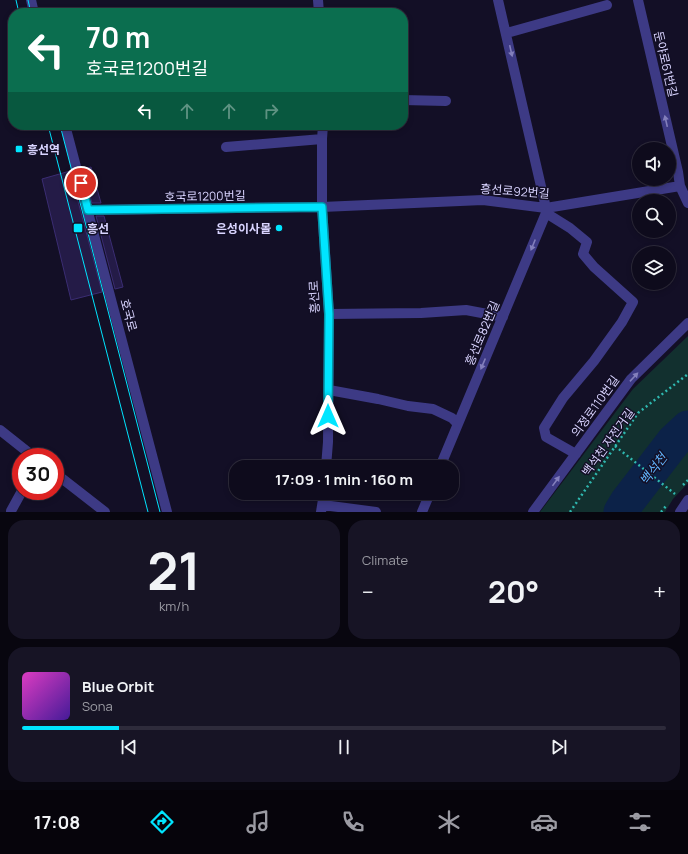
<!DOCTYPE html>
<html lang="en">
<head>
<meta charset="utf-8">
<style>
	body { margin:0; font-family:Manrope,"Noto Sans KR",sans-serif; background:#171425; color:#f1f3f6; height:100vh; display:flex; flex-direction:column; font-size:15px; white-space:nowrap }
	* { box-sizing:border-box; margin:0 }
	p { font-size:13px; color:#9b9ba3 }
	.icon { flex:none; width:22px; height:22px; fill:none; stroke:currentColor; stroke-width:2; stroke-linecap:round; stroke-linejoin:round }
	.map { position:relative; height:512px; overflow:hidden }
	.details { display:flex; flex-direction:column; gap:8px; padding:8px; background:#08060f; flex:1 }
	.details>* { flex:none }
	.top-card { position:absolute; left:8px; top:8px; width:400px; height:122px; border-radius:16px; box-shadow:0 2px 6px #0003,0 0 0 1px #2e2b3b; background:#0b6e4f; color:#fff; overflow:hidden }
	.tools { position:absolute; left:632px; top:142px; display:grid; gap:8px }
	.tools a { display:grid; place-items:center; width:44px; height:44px; border-radius:50%; background:#0e0b1c; box-shadow:0 2px 6px #0003,0 0 0 1px #2e2b3b; font-size:20px }
	.speed { position:absolute; left:12px; top:448px; display:flex; gap:8px; font-size:20px; font-weight:700; text-align:center }
	.speed>* { display:grid; place-content:center; width:52px; height:52px; border-radius:50%; background:#0e0b1c; box-shadow:0 2px 6px #0003,0 0 0 1px #2e2b3b; line-height:1 }
	.speed .limit { border:6px solid #d22; background:#fff; color:#111 }
	.pin { position:absolute; display:grid; place-items:center; width:34px; height:34px; color:#fff; margin:-17px; border:2px solid #fff; border-radius:50%; box-shadow:0 1px 4px #0007 }
	.me { position:absolute; width:44px; margin:-22px; rotate:0deg; stroke-linejoin:round; filter:drop-shadow(0 0 3px #0008) }
	.turn { display:flex; align-items:center; gap:14px; height:84px; padding:0 12px; font-size:18px }
	.turn .icon { width:52px; height:52px; stroke-width:2.5 }
	.turn b { display:block; font-size:28px; line-height:34px }
	.lanes { display:flex; align-items:center; height:38px; padding:0 12px; background:#0003; justify-content:center; gap:20px; direction:ltr }
	.lanes .off { opacity:.35 }
	.big { font-size:30px; font-weight:700; line-height:1.1 }
	.details .tile { flex:1; display:flex; flex-direction:column; justify-content:center; gap:6px; min-width:0; padding:0 14px; border-radius:16px; background:#171425 }
	.details .dial { align-items:center; gap:0 }
	.dial b { font-size:52px; line-height:1 }
	.song { display:flex; align-items:center; gap:12px }
	.cover { width:48px; height:48px; border-radius:6px; background:linear-gradient(135deg,hsl(310 70% 55%),hsl(260 70% 35%)) }
	.played { height:4px; border-radius:2px; background:linear-gradient(90deg,#00e5ff 15%,#2e2b3b 15%) }
	.keys { display:flex; justify-content:space-around; direction:ltr }
	.heat { display:flex; justify-content:space-between; align-items:center; font-size:22px; direction:ltr }
	.details .tiles { flex:1; display:grid; gap:8px; grid-template-columns:1fr 1fr }
	.tile:last-child { grid-column:span 2 }
	.trip { position:absolute; left:229px; top:460px; width:230px; height:40px; border-radius:16px; background:#0e0b1c; box-shadow:0 2px 6px #0003,0 0 0 1px #2e2b3b; font-weight:700; line-height:40px; text-align:center }
	.tabs { display:flex; height:64px; justify-content:space-around; align-items:center; background:#06040b; color:#9b9ba3 }
	.tabs .icon { width:28px; height:28px }
	.tabs .selected { color:#00e5ff }
	.tabs b { font-size:18px; color:#f1f3f6 }
	.map>svg:first-child { display:block }
</style>
</head>
<body>
<div class="map">
<svg width="688" height="512" viewBox="0 0 688 512">
	<rect width="100%" height="100%" fill="#130f26"/>
	<path fill="#12302f" d="M688,336V483L673,499L665,512H540L633,389Z"/>
	<g fill="none" stroke-linecap="round" stroke-linejoin="round">
		<path stroke="#0c2248" stroke-width="35" d="M621,512L627,502L674,441L688,428"/>
	</g>
	<path fill="#241b47" stroke="#3b2d73" d="M91,167L101,203H92L83,169Z
		M70,171L102,292L71,300L42,179Z
		M96,216H104L123,287L115,289Z"/>
	<g fill="none" stroke-linecap="round" stroke-linejoin="round">
		<path stroke="#2fb8b0" stroke-width="2.5" stroke-dasharray="2 3" stroke-linecap="butt" d="M615,446L675,494
			M683,485L688,480
			M570,512L638,413L688,374
			M661,512L666,506"/>
		<path stroke="#3d3a85" stroke-width="10" d="M31,0L34,13
			M318,0L319,13
			M638,0L678,172L680,186L688,203
			M507,33L607,5
			M403,100L446,101
			M65,125L167,512
			M323,125L322,139V207L329,314L328,442L326,467
			M226,147L322,139
			M88,210L322,207L483,200L546,208L680,186
			M546,213L570,228L587,242L583,254L594,267L633,302L622,322L594,361L563,398L544,428L546,437L576,454
			M329,314L421,313L466,310L503,317
			M329,390L378,399L408,406L433,409L452,418L457,423
			M0,430L34,457
			M440,467L546,213V208L498,0
			M55,473L105,512
			M323,505L376,512
			M11,511L22,491
			M321,512L324,493
			M422,512L430,493
			M533,512L631,379L688,323
			M680,512L688,500"/>
		<path stroke="#00e5ff" stroke-width="1" d="M16,0L19,13
			M28,0L31,13
			M48,125L148,512
			M60,125L160,512"/>
	</g>
	<defs><path id="oneway-solid" d="M-6-.8H1V-3.2L6.5 0L1 3.2V.8H-6Z"/></defs>
	<g fill="#837fbc">
		<use href="#oneway-solid" transform="translate(511 51) rotate(77)"/>
		<use href="#oneway-solid" transform="translate(666 121) rotate(-103)"/>
		<use href="#oneway-solid" transform="translate(533 245) rotate(112)"/>
		<use href="#oneway-solid" transform="translate(483 364) rotate(113)"/>
		<use href="#oneway-solid" transform="translate(634 377) rotate(-47)"/>
		<use href="#oneway-solid" transform="translate(556 481) rotate(-54)"/>
	</g>
	<g fill="none" stroke-linecap="round" stroke-linejoin="round">
		<g stroke="#0095a6" stroke-width="10">
			<path id="route" d="M81,183L88,210L322,207L329,314L328,416"/>
		</g>
		<use href="#route" stroke="#00e5ff" stroke-width="7"/>
	</g>
	<g fill="#00e5ff" stroke="#130f26" stroke-width="1.5">
		<rect x="15" y="145" width="8" height="8" rx="2"/>
		<rect x="73" y="223" width="10" height="10" rx="2"/>
		<circle cx="279" cy="228" r="4"/>
	</g>
	<g text-anchor="middle" dominant-baseline="central" stroke-width="3" stroke-linejoin="round" paint-order="stroke">
		<g font-size="12" fill="#d9d4ff" stroke="#130f26">
			<text transform="translate(666 64) rotate(77)">둔야로61번길</text>
			<text transform="translate(515 191) rotate(4)">흥선로92번길</text>
			<text transform="translate(205 196) rotate(-1)">호국로1200번길</text>
			<text transform="translate(314 297) rotate(-93)">흥선로</text>
			<text transform="translate(129 315) rotate(75)">호국로</text>
			<text transform="translate(482 333) rotate(-67)">흥선로82번길</text>
			<text transform="translate(595 406) rotate(-54)">의정로110번길</text>
			<text transform="translate(608 442) rotate(-54)">백석천 자전거길</text>
		</g>
		<g font-size="12" font-weight="bold" fill="#d9d4ff" stroke="#130f26" text-anchor="start">
			<text x="27" y="149">흥선역</text>
			<text x="87" y="228">흥선</text>
			<text x="271" y="228" text-anchor="end">은성이사몰</text>
		</g>
		<g font-size="13" font-style="italic" fill="#62b6ff" stroke="#130f26">
			<text transform="translate(653 469) rotate(-53)">백석천</text>
		</g>
	</g>
</svg>
<div class="tools">
<a><svg class="icon" aria-label="sound" viewBox="0 0 24 24"><path d="M4 9h4l5-4v14l-5-4H4zM17 9q2 3 0 6"/></svg></a>
<a><svg class="icon" aria-label="search" viewBox="0 0 24 24"><circle cx="10" cy="10" r="6"/><path d="M15 15l6 6"/></svg></a>
<a><svg class="icon" aria-label="layers" viewBox="0 0 24 24"><path d="M12 4l9 5-9 5-9-5zM3 14l9 5 9-5"/></svg></a>
</div>
<div class="speed"><div class="limit">30</div></div>
<div class="pin" style="left:81px;top:183px;background:#d93025"><svg class="icon" aria-label="arrive" viewBox="0 0 24 24"><path d="M6 21V4h12l-3 4 3 4H6"/></svg></div>
<svg class="me" style="left:328px;top:416px" viewBox="-20 -20 40 40"><path d="M0-17L14 15 0 8-14 15z" fill="#00e5ff" stroke="#fff" stroke-width="4"/></svg>
<div class="trip">17:09 · 1 min · 160 m</div>
<div class="top-card">
<div class="turn"><svg class="icon" aria-label="left" viewBox="0 0 24 24"><path d="M17 20v-9H6M10 6l-5 5 5 5"/></svg><div><b>70 m</b>호국로1200번길</div></div>
<div class="lanes"><svg class="icon" aria-label="left" viewBox="0 0 24 24"><path d="M17 20v-9H6M10 6l-5 5 5 5"/></svg><svg class="icon off" aria-label="ahead" viewBox="0 0 24 24"><path d="M12 20V5M6 11l6-6 6 6"/></svg><svg class="icon off" aria-label="ahead" viewBox="0 0 24 24"><path d="M12 20V5M6 11l6-6 6 6"/></svg><svg class="icon off" aria-label="right" viewBox="0 0 24 24"><path d="M7 20v-9h11M14 6l5 5-5 5"/></svg></div>
</div>
</div>
<section class="details">
<div class="tiles">
<div class="tile dial"><b>21</b><p>km/h</p></div>
<div class="tile"><p>Climate</p>
<div class="heat"><a>−</a><b class="big">20°</b><a>+</a></div>
</div>
<div class="tile">
<div class="song"><i class="cover"></i><div><b>Blue Orbit</b><p>Sona</p></div></div>
<div class="played"></div>
<div class="keys"><svg class="icon" aria-label="previous" viewBox="0 0 24 24"><path d="M18 5L8 12l10 7zM5 5v14"/></svg><svg class="icon" aria-label="pause" viewBox="0 0 24 24"><path d="M8 5v14M16 5v14"/></svg><svg class="icon" aria-label="next" viewBox="0 0 24 24"><path d="M6 5l10 7-10 7zM19 5v14"/></svg></div>
</div>
</div>
</section>
<nav class="tabs">
<b>17:08</b>
<svg class="icon selected" aria-label="directions" viewBox="0 0 24 24"><path d="M12 3l9 9-9 9-9-9zM9 14v-3h6M13 9l2 2-2 2"/></svg>
<svg class="icon" aria-label="music" viewBox="0 0 24 24"><path d="M9 18V5l10-2v13"/><circle cx="6" cy="18" r="3"/><circle cx="16" cy="16" r="3"/></svg>
<svg class="icon" aria-label="phone" viewBox="0 0 24 24"><path d="M5 4h4l2 5-3 2q2 4 5 5l2-3 5 2v4C11 20 4 13 5 4z"/></svg>
<svg class="icon" aria-label="climate" viewBox="0 0 24 24"><path d="M12 3v18M4 7l16 10M4 17L20 7"/></svg>
<svg class="icon" aria-label="car" viewBox="0 0 24 24"><path d="M5 17H2v-5l4-1 3-4h7l3 4 3 1v5h-3M9 17h6M6 11h13"/><circle cx="7" cy="17" r="2"/><circle cx="17" cy="17" r="2"/></svg>
<svg class="icon" aria-label="filters" viewBox="0 0 24 24"><path d="M4 7h16M4 17h16"/><circle cx="9" cy="7" r="2"/><circle cx="15" cy="17" r="2"/></svg>
</nav>
</body>
</html>
